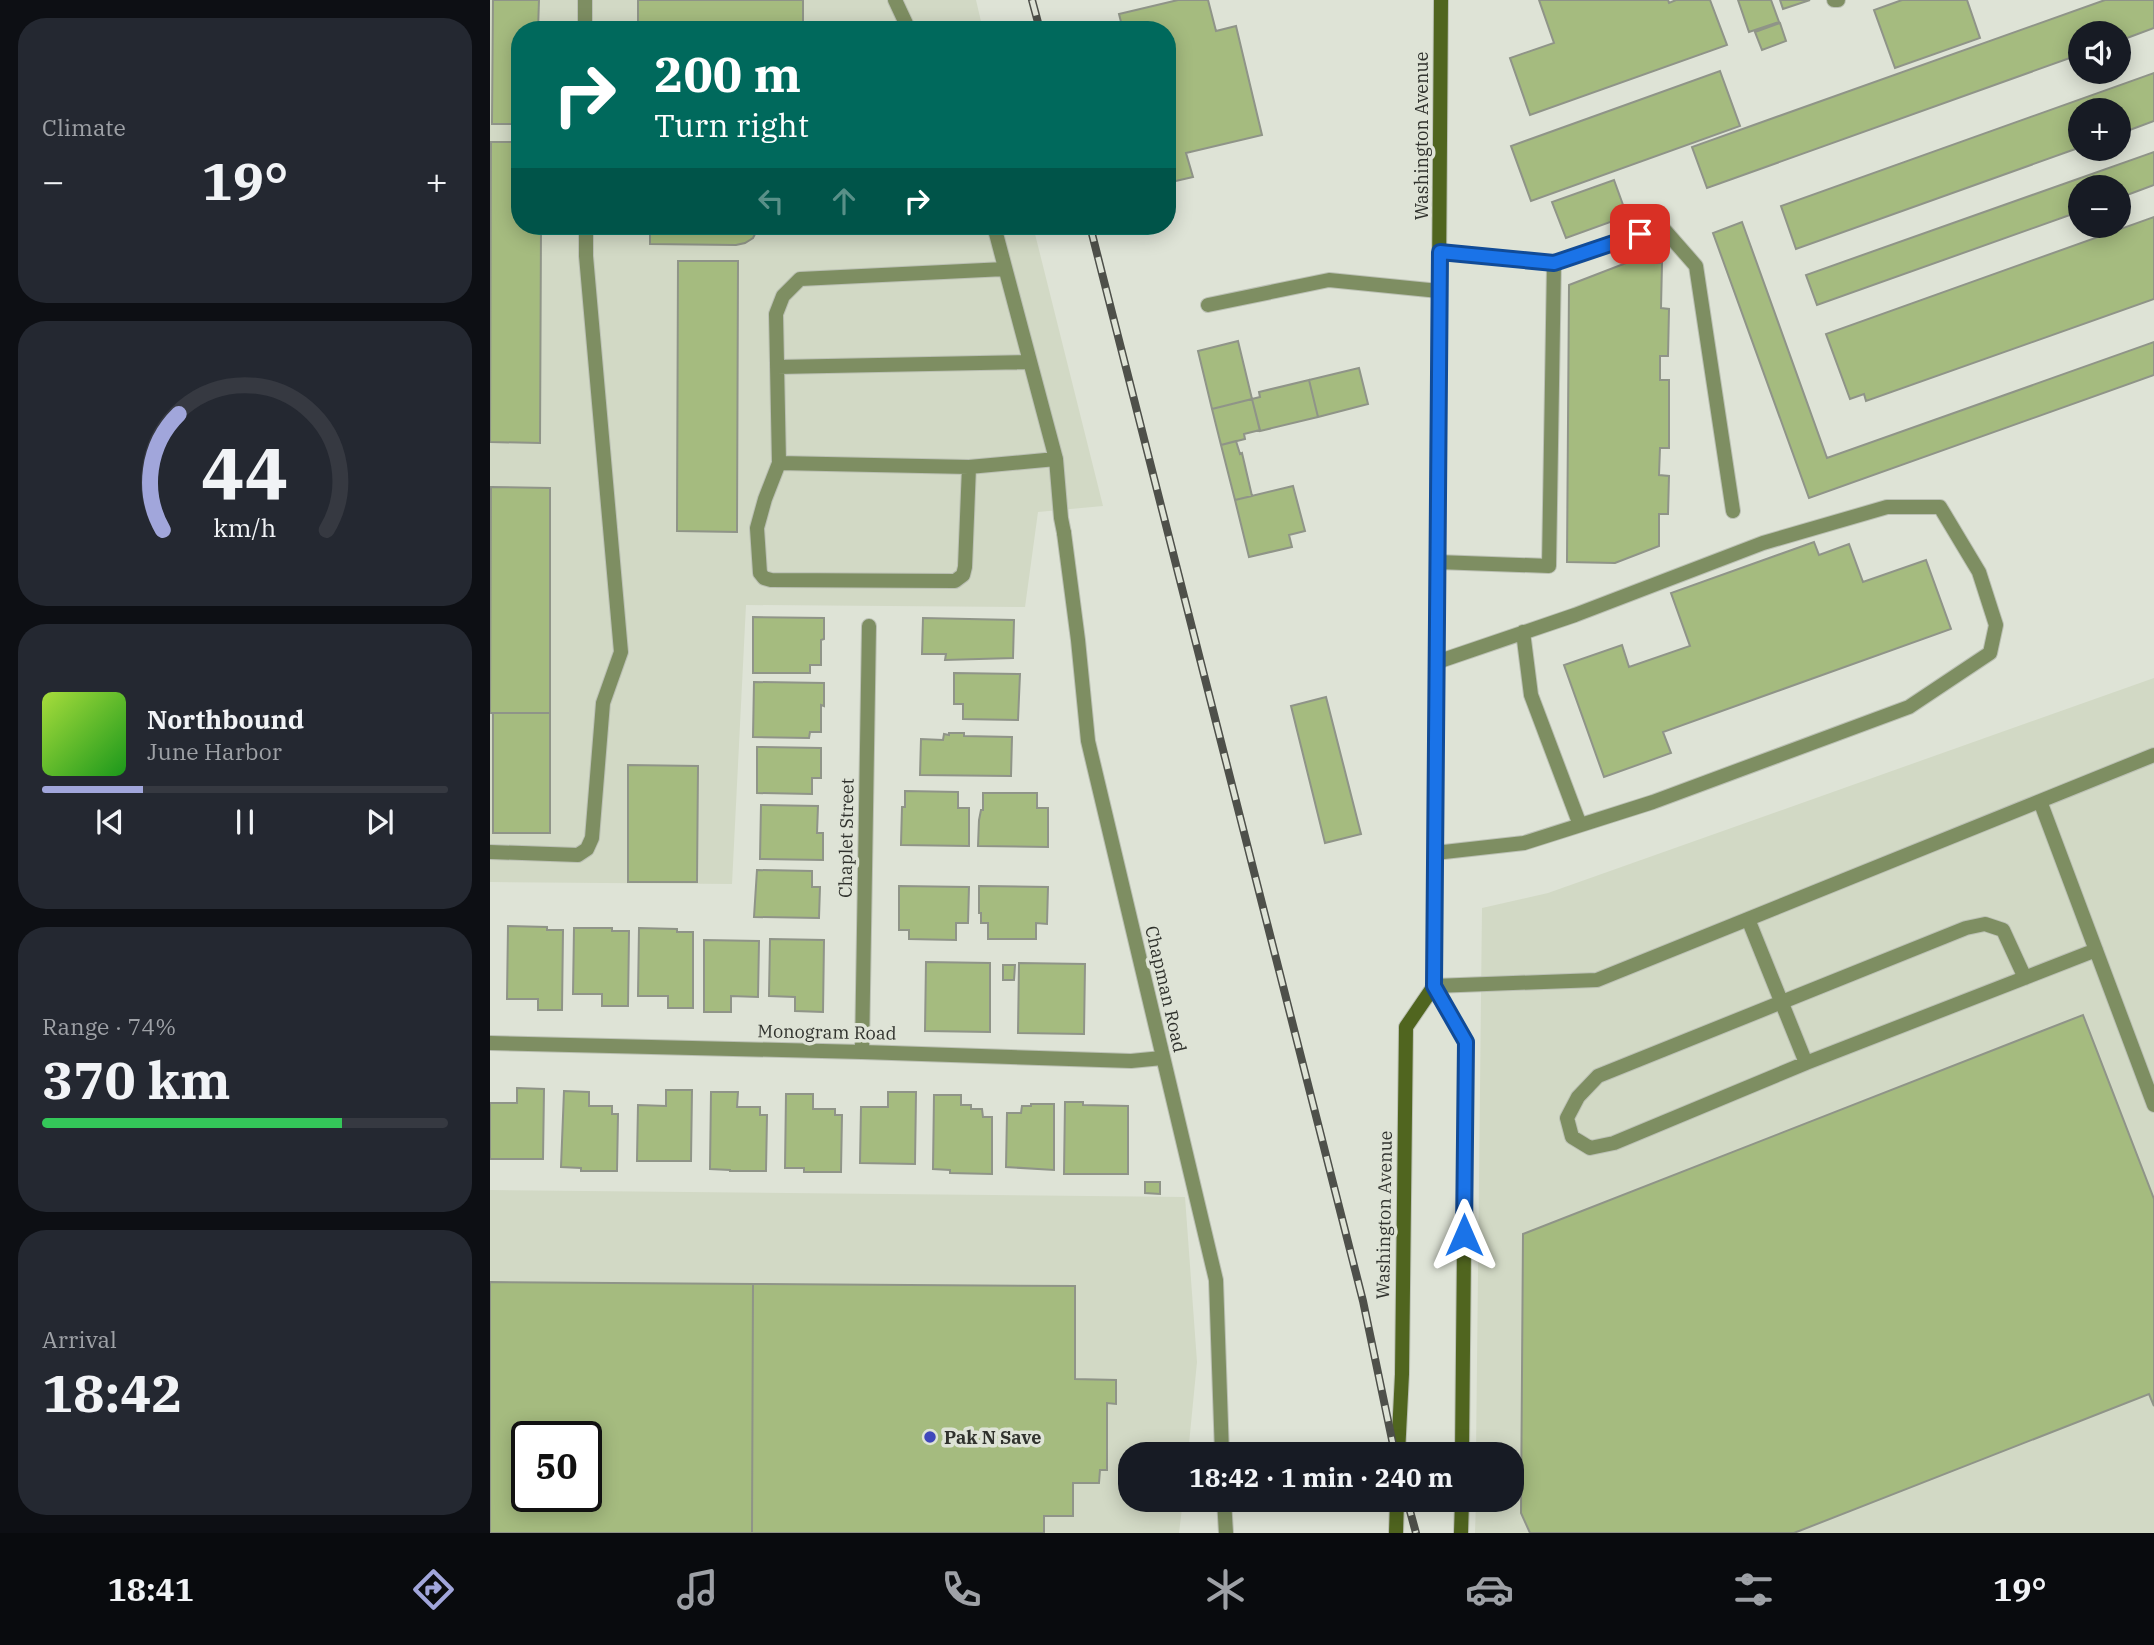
<!DOCTYPE html>
<html lang="en">
<head>
<meta charset="utf-8">
<style>
	body { margin:0; font-family:"IBM Plex Serif",serif; background:#242831; color:#f1f3f6; height:100vh; display:flex; flex-direction:column; font-size:26px; white-space:nowrap }
	* { box-sizing:border-box; margin:0 }
	p { font-size:23px; color:#9ea1a6 }
	.icon { flex:none; width:38px; height:38px; fill:none; stroke:currentColor; stroke-width:2; stroke-linecap:round; stroke-linejoin:round }
	.map { position:relative; flex:1; overflow:hidden }
	.side { display:flex; flex-direction:column; gap:18px; padding:18px; background:#0d0f14; width:490px }
	.side>* { flex:none }
	.guide { position:absolute; left:21px; top:21px; width:665px; height:214px; border-radius:28px; box-shadow:0 4px 18px #0003; background:#00695c; color:#fff; overflow:hidden }
	.buttons { position:absolute; left:1578px; top:21px; display:grid; gap:14px }
	.buttons a { display:grid; place-items:center; width:63px; height:63px; border-radius:50%; background:#171b24; box-shadow:0 4px 18px #0003; font-size:35px }
	.speed { position:absolute; left:21px; top:1421px; display:flex; gap:14px; font-size:35px; font-weight:700; text-align:center }
	.speed>* { display:grid; place-content:center; width:91px; height:91px; border-radius:50%; background:#171b24; box-shadow:0 4px 18px #0003; line-height:1 }
	.speed .limit { border:4px solid #111; border-radius:10px; background:#fff; color:#111 }
	.pin { position:absolute; display:grid; place-items:center; width:60px; height:60px; color:#fff; margin:-30px; border-radius:14px; box-shadow:0 4px 10px #0006 }
	.me { position:absolute; width:77px; margin:-38px; rotate:0deg; stroke-linejoin:round; filter:drop-shadow(0 0 5px #0008) }
	.turn { display:flex; align-items:center; gap:24px; height:147px; padding:0 28px; font-size:32px }
	.turn .icon { width:91px; height:91px; stroke-width:2.5 }
	.turn b { display:block; font-size:49px; line-height:60px }
	.lanes { display:flex; align-items:center; height:66px; padding:0 28px; background:#0003; justify-content:center; gap:35px; direction:ltr }
	.lanes .off { opacity:.35 }
	.big { font-size:52px; font-weight:700; line-height:1.1 }
	.side .widget { flex:1; display:flex; flex-direction:column; justify-content:center; gap:10px; min-width:0; padding:0 24px; border-radius:28px; background:#242831 }
	.side .dial { align-items:center; gap:0 }
	.dial svg { height:182px; overflow:visible; fill:none; stroke:#363941; stroke-width:7; stroke-linecap:round; text-anchor:middle }
	.dial text { fill:#f1f3f6; stroke:none }
	.song { display:flex; align-items:center; gap:21px }
	.cover { width:84px; height:84px; border-radius:10px; background:linear-gradient(135deg,hsl(80 70% 55%),hsl(120 70% 35%)) }
	.played { height:7px; border-radius:4px; background:linear-gradient(90deg,#a1a6db 25%,#363941 25%) }
	.keys { display:flex; justify-content:space-around; direction:ltr }
	.heat { display:flex; justify-content:space-between; align-items:center; font-size:38px; direction:ltr }
	.charge { height:10px; border-radius:5px; background:linear-gradient(90deg,#34c759 74%,#363941 0) }
	.trip { position:absolute; left:628px; top:1442px; width:406px; height:70px; border-radius:28px; background:#171b24; box-shadow:0 4px 18px #0003; font-weight:700; line-height:70px; text-align:center }
	.menu { display:flex; height:112px; justify-content:space-around; align-items:center; background:#090b0e; color:#9ea1a6 }
	.menu .icon { width:49px; height:49px }
	.menu .current { color:#a1a6db }
	.menu b { font-size:32px; color:#f1f3f6 }
	main { display:flex; flex:1; min-height:0 }
	.map>svg:first-child { display:block }
</style>
</head>
<body>
<main>
<section class="side">
<div class="widget"><p>Climate</p>
<div class="heat"><a>−</a><b class="big">19°</b><a>+</a></div>
</div>
<div class="widget dial"><svg viewBox="0 0 100 80">
<path d="M14 69A42 42 0 1 1 86 69"/>
<path d="M14 69A42 42 0 0 1 21 18" stroke="#a1a6db"/>
<text x="50" y="56" font-size="32" font-weight="700">44</text>
<text x="50" y="72" font-size="11">km/h</text>
</svg></div>
<div class="widget">
<div class="song"><i class="cover"></i><div><b>Northbound</b><p>June Harbor</p></div></div>
<div class="played"></div>
<div class="keys"><svg class="icon" aria-label="previous" viewBox="0 0 24 24"><path d="M18 5L8 12l10 7zM5 5v14"/></svg><svg class="icon" aria-label="pause" viewBox="0 0 24 24"><path d="M8 5v14M16 5v14"/></svg><svg class="icon" aria-label="next" viewBox="0 0 24 24"><path d="M6 5l10 7-10 7zM19 5v14"/></svg></div>
</div>
<div class="widget"><p>Range · 74%</p><b class="big">370 km</b><div class="charge"></div></div>
<div class="widget"><p>Arrival</p><b class="big">18:42</b></div>
</section>
<div class="map">
<svg width="1664" height="1533" viewBox="0 0 1664 1533">
	<rect width="100%" height="100%" fill="#dee3d6"/>
	<path fill="#d2d9c5" fill-rule="evenodd" d="M0,0H486L493,30H30V226H543L613,506L548,512L535,607L256,605L242,884L0,882Z
		M1664,678V1533H985L986,1500H1022V1454H986L992,908L1058,893Z
		M0,1190L695,1197L707,1362L698,1454H640V1500H693L689,1533H0ZM37,1437H96V1496H37Z"/>
	<path fill="#a5bb7f" stroke="#8f9488" stroke-width="2" fill-rule="evenodd" d="M3,0H49L48,30H30V124H2Z
		M148,0H313V22L388,23V30H148Z
		M688,0H718L726,31L746,26L772,135L696,153L703,177L677,183V30H633L629,14Z
		M1049,0H1178L1179,3L1186,0H1220L1237,45L1040,115L1020,58L1064,43Z
		M1248,0H1281L1289,22L1259,32Z
		M1290,0H1320L1293,9Z
		M1412,0H1477L1490,38L1405,68L1384,10Z
		M1615,0H1664V28L1629,41V33H1591V54L1217,188L1202,147Z
		M1290,23L1296,41L1272,50L1265,32Z
		M1230,71L1250,126L1041,201L1021,146Z
		M1664,73V121L1629,134V110H1591V147L1306,249L1291,206Z
		M1,142H30V226H51L50,443L0,442Z
		M1664,152V185L1629,198V187H1591V211L1327,305L1316,275Z
		M1124,180L1137,216L1076,238L1062,202Z
		M1664,217V299L1376,401L1374,394L1360,399L1336,334Z
		M1252,222L1337,458L1664,342V375L1319,498L1223,233Z
		M160,226H269L263,238L255,243L246,245L160,244Z
		M302,226H423V228Z
		M188,261H248L247,532L187,531Z
		M1136,263H1172L1171,308L1179,309L1178,356H1170V380H1179V448H1170L1169,475L1179,476L1178,514H1169V546L1125,563L1077,562L1079,285Z
		M748,341L762,399L722,409L708,351Z
		M869,368L878,404L828,417L819,380Z
		M819,380L828,417L770,431L762,399L770,397L769,392Z
		M762,399L770,430L754,434L755,439L731,445L722,409Z
		M746,441L750,454L752,453L762,496L745,500L731,445Z
		M803,486L815,531L799,535L802,547L759,557L745,500Z
		M1,487L60,488V713H0Z
		M1324,542L1329,555L1359,544L1373,582L1436,560L1461,629L1173,732L1181,753L1114,777L1074,665L1132,645L1139,667L1200,646L1181,593Z
		M263,617L334,618V639L331,640V665H320V673H263Z
		M433,618L524,620L523,658L455,660L456,654H432Z
		M464,673L530,674L528,720L473,719V704H464Z
		M264,682L334,683V706L331,705V732H320L319,738L263,737Z
		M836,697L871,834L835,843L801,706Z
		M3,713H60V833H3Z
		M459,733H474V736L522,737L521,776L430,775L431,739L453,740L454,734L459,735Z
		M267,747L331,748V778H322V794L267,793Z
		M138,765L208,766L207,882H138Z
		M415,791L468,792V808H479V846L411,845L412,807H415Z
		M493,793H547V808H558V847L488,846L489,820L491,810H493Z
		M271,805L328,806L327,833H333V860L270,859Z
		M267,870L322,871V887H330L329,918L264,917Z
		M409,886L479,887L478,923H466V940L419,939V930H409Z
		M489,886L558,887L557,924L546,923V939H498V923H491V913H489Z
		M18,926L57,927V930H73L72,1010H48V999H17Z
		M84,928H122V931H139L138,1006H112V994H83Z
		M149,928L187,929V932H203V1008H178V996H148Z
		M280,939L334,940L333,1012L305,1011V997L279,996Z
		M214,940L269,941L268,997L241,996V1012H214Z
		M436,962L500,963V1032L435,1031Z
		M529,963L595,964L594,1034L528,1033Z
		M513,965H525L524,980H513Z
		M1593,1015L1664,1199V1406L1659,1394L1304,1533H1040L1031,1513L1033,1234Z
		M27,1088L54,1089L53,1159H0V1103H27Z
		M176,1090H202L201,1161H147L148,1105L176,1106Z
		M74,1091L99,1092V1106H122V1114H128L127,1171H91V1168L71,1167Z
		M221,1092H248L247,1107H270V1115H277L276,1171H240V1170L220,1169Z
		M398,1092H426L425,1164L370,1163L371,1107H398Z
		M296,1094H323V1109H345V1115H352L351,1172H314V1168H295Z
		M444,1095H471V1105H481V1109H492L493,1117H502V1174L460,1173V1170L443,1169Z
		M575,1102H593V1105L638,1106V1174H574Z
		M541,1104H564V1170L516,1167L517,1113H531L532,1106H541Z
		M655,1182H670V1194L655,1193Z
		M0,1282L263,1284L262,1533H0ZM37,1437H96V1496H37Z
		M263,1284L585,1286V1379L626,1380V1404L617,1403V1470H610L609,1483H583V1516H554V1533H262Z"/>
	<g fill="none" stroke-linecap="round" stroke-linejoin="round">
		<g stroke="#bbc0b4" stroke-width="16">
			<path id="lane" d="M95,0V30
				M405,0L419,30
				M1344,0H1348
				M504,226L566,459L571,518L574,533
				M950,252L1064,263L1171,226L1206,266L1243,511
				M515,269L310,279L293,296L286,314L289,463L275,499L267,528L270,573L274,578L281,580L465,581L473,575L475,567L479,467L566,459
				M718,305L839,280L949,291
				M287,367L540,362
				M289,463L479,467
				M947,562L1059,566L1064,263
				M1033,632L1041,695L1090,825
				M1550,801L1664,1105
				M0,852L88,855L97,849L102,838L113,703L131,652L96,256V226
				M945,853L1034,843L1163,802L1419,707L1500,653L1506,625L1489,572L1450,507H1397L1273,543L1085,615L947,662
				M1258,919L1316,1063L1606,950
				M944,986L1107,980L1664,755
				M1316,1063L1124,1143L1100,1148L1082,1137L1077,1118L1088,1097L1108,1076L1476,928L1495,924L1513,930L1535,978"/>
		</g>
		<g stroke="#bbc0b4" stroke-width="16">
			<path id="street" d="M574,533L588,640L598,741L726,1280L732,1454
				M0,1043L372,1052L641,1061L672,1058
				M372,1052L379,626
				M734,1500L736,1533"/>
		</g>
		<g stroke="#bbc0b4" stroke-width="16">
			<path id="secondary" d="M951,0L944,986L976,1042L972,1454
				M908,1454L912,1374L916,1027L944,986
				M906,1533L907,1500
				M971,1533L972,1500"/>
		</g>
		<use href="#lane" stroke="#7e8e62" stroke-width="14"/>
		<use href="#street" stroke="#7e8e62" stroke-width="14"/>
		<use href="#secondary" stroke="#50651f" stroke-width="14"/>
		<g stroke="#4e504a" stroke-width="8">
			<path id="rail" d="M542,0L550,30
				M600,226L873,1301L905,1454
				M917,1500L926,1533"/>
		</g>
		<use href="#rail" stroke="#dee3d6" stroke-width="5" stroke-dasharray="16" stroke-linecap="butt"/>
	</g>
	<g fill="none" stroke-linecap="round" stroke-linejoin="round">
		<g stroke="#114b97" stroke-width="18">
			<path id="route" d="M974,1235L976,1042L944,986L950,252L1064,263L1150,234"/>
		</g>
		<use href="#route" stroke="#1a73e8" stroke-width="12"/>
	</g>
	<circle fill="#4047bb" stroke="#dee3d6" stroke-width="2.5" cx="440" cy="1437" r="7"/>
	<g text-anchor="middle" dominant-baseline="central" stroke-width="7" stroke-linejoin="round" paint-order="stroke">
		<g font-size="18" fill="#30322d" stroke="#dee3d6">
			<text transform="translate(931 136) rotate(-90)">Washington Avenue</text>
			<text transform="translate(356 838) rotate(-89)">Chaplet Street</text>
			<text transform="translate(676 989) rotate(77)">Chapman Road</text>
			<text transform="translate(337 1032) rotate(1)">Monogram Road</text>
			<text transform="translate(894 1215) rotate(-89)">Washington Avenue</text>
		</g>
		<g font-size="18" font-weight="bold" fill="#30322d" stroke="#dee3d6" text-anchor="start">
			<text x="454" y="1437">Pak N Save</text>
		</g>
	</g>
</svg>
<div class="buttons">
<a><svg class="icon" aria-label="sound" viewBox="0 0 24 24"><path d="M4 9h4l5-4v14l-5-4H4zM17 9q2 3 0 6"/></svg></a>
<a>+</a>
<a>−</a>
</div>
<div class="speed"><div class="limit">50</div></div>
<div class="pin" style="left:1150px;top:234px;background:#d93025"><svg class="icon" aria-label="arrive" viewBox="0 0 24 24"><path d="M6 21V4h12l-3 4 3 4H6"/></svg></div>
<svg class="me" style="left:974px;top:1235px" viewBox="-20 -20 40 40"><path d="M0-17L14 15 0 8-14 15z" fill="#1a73e8" stroke="#fff" stroke-width="4"/></svg>
<div class="trip">18:42 · 1 min · 240 m</div>
<div class="guide">
<div class="turn"><svg class="icon" aria-label="right" viewBox="0 0 24 24"><path d="M7 20v-9h11M14 6l5 5-5 5"/></svg><div><b>200 m</b>Turn right</div></div>
<div class="lanes"><svg class="icon off" aria-label="left" viewBox="0 0 24 24"><path d="M17 20v-9H6M10 6l-5 5 5 5"/></svg><svg class="icon off" aria-label="ahead" viewBox="0 0 24 24"><path d="M12 20V5M6 11l6-6 6 6"/></svg><svg class="icon" aria-label="right" viewBox="0 0 24 24"><path d="M7 20v-9h11M14 6l5 5-5 5"/></svg></div>
</div>
</div>
</main>
<nav class="menu">
<b>18:41</b>
<svg class="icon current" aria-label="directions" viewBox="0 0 24 24"><path d="M12 3l9 9-9 9-9-9zM9 14v-3h6M13 9l2 2-2 2"/></svg>
<svg class="icon" aria-label="music" viewBox="0 0 24 24"><path d="M9 18V5l10-2v13"/><circle cx="6" cy="18" r="3"/><circle cx="16" cy="16" r="3"/></svg>
<svg class="icon" aria-label="phone" viewBox="0 0 24 24"><path d="M5 4h4l2 5-3 2q2 4 5 5l2-3 5 2v4C11 20 4 13 5 4z"/></svg>
<svg class="icon" aria-label="climate" viewBox="0 0 24 24"><path d="M12 3v18M4 7l16 10M4 17L20 7"/></svg>
<svg class="icon" aria-label="car" viewBox="0 0 24 24"><path d="M5 17H2v-5l4-1 3-4h7l3 4 3 1v5h-3M9 17h6M6 11h13"/><circle cx="7" cy="17" r="2"/><circle cx="17" cy="17" r="2"/></svg>
<svg class="icon" aria-label="filters" viewBox="0 0 24 24"><path d="M4 7h16M4 17h16"/><circle cx="9" cy="7" r="2"/><circle cx="15" cy="17" r="2"/></svg>
<b>19°</b>
</nav>
</body>
</html>
